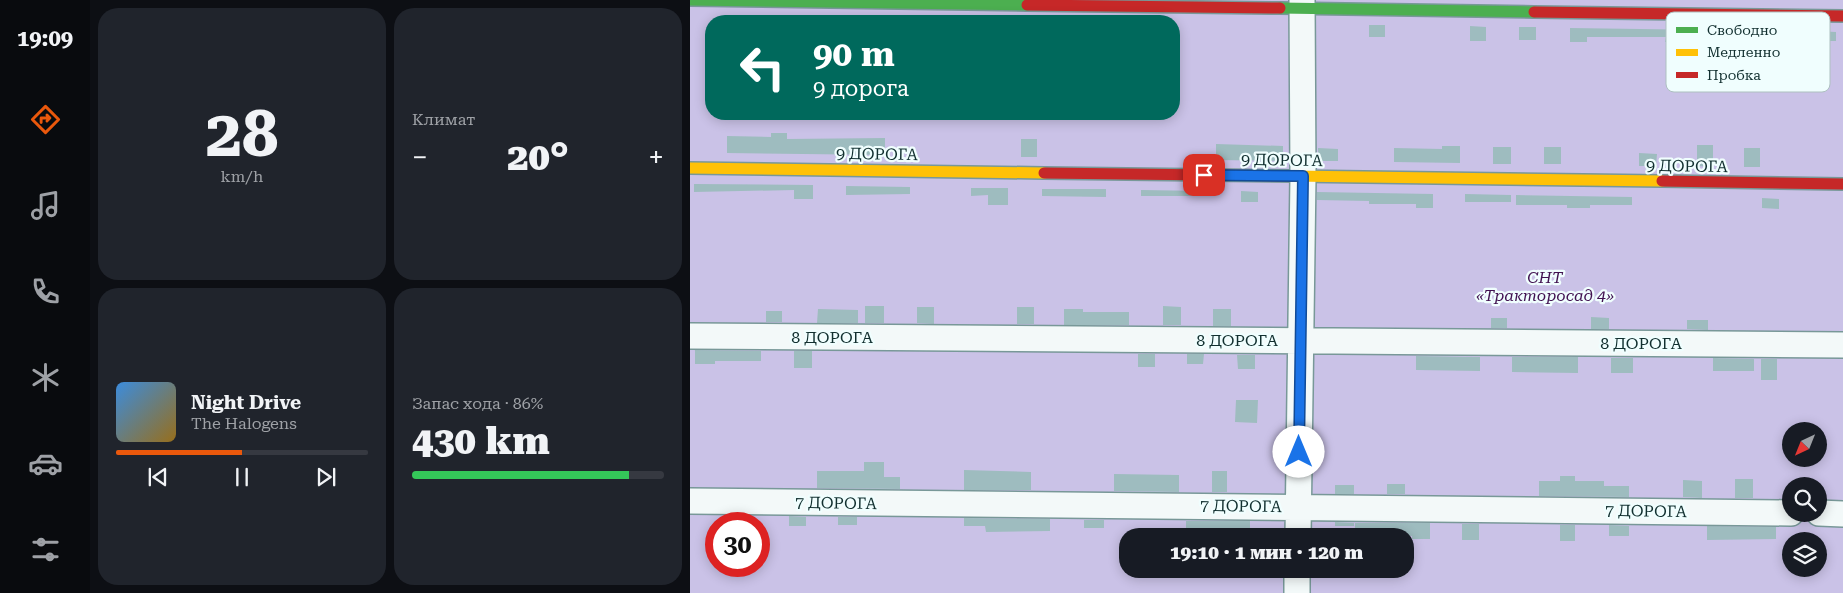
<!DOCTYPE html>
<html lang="ru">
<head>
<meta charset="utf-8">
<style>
	body { margin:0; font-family:"Roboto Serif",serif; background:#20242c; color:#f1f3f6; height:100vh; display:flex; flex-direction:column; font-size:19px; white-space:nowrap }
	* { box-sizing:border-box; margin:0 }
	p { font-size:16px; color:#9ea1a6 }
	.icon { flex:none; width:28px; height:28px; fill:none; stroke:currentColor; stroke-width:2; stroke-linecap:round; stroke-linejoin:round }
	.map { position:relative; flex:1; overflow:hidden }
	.details { display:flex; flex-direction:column; gap:8px; padding:8px; background:#0d0f14; width:600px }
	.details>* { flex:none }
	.hud { position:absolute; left:15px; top:15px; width:475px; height:105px; border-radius:20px; box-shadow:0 2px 12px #0003; background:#00695c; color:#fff; overflow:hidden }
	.needle { width:32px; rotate:223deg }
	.buttons { position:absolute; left:1092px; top:422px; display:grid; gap:10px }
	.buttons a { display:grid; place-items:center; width:45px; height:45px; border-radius:50%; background:#171b24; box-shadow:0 2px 12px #0003; font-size:25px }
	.speed { position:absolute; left:15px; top:512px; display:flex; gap:10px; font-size:25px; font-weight:700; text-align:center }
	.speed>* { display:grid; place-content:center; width:65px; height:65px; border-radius:50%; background:#171b24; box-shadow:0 2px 12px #0003; line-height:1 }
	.speed .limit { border:8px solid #d22; background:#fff; color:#111 }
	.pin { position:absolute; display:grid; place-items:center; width:42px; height:42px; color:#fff; margin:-21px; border-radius:10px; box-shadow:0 2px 8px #0006 }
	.me { position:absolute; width:55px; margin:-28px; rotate:0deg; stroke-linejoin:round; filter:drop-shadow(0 0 4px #0008) }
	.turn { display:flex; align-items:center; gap:18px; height:105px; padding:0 25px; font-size:22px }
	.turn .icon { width:65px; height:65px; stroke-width:2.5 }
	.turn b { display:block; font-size:35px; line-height:42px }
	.big { font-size:38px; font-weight:800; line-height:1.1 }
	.details .tile { flex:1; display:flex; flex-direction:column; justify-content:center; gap:8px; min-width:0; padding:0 18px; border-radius:20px; background:#20242c }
	.details .dial { align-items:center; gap:0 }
	.dial b { font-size:65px; line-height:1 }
	.song { display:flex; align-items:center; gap:15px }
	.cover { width:60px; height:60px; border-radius:8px; background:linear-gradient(135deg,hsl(210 70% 55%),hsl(40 70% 35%)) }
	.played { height:5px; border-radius:2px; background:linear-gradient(90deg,#ea580c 50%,#363941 50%) }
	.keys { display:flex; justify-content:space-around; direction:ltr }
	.heat { display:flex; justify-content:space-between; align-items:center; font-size:28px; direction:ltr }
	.charge { height:8px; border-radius:4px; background:linear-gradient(90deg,#34c759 86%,#363941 0) }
	.details .tiles { flex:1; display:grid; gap:8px; grid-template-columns:repeat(2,1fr) }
	.trip { position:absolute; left:429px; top:528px; width:295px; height:50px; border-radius:20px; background:#171b24; box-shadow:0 2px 12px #0003; font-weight:800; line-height:50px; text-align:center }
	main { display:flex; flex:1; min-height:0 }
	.menu { display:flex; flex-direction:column; width:90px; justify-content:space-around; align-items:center; background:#090b0e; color:#9ea1a6 }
	.menu .icon { width:35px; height:35px }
	.menu .current { color:#ea580c }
	.menu b { font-size:22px; color:#f1f3f6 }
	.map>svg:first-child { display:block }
</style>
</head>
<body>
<main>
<nav class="menu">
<b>19:09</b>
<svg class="icon current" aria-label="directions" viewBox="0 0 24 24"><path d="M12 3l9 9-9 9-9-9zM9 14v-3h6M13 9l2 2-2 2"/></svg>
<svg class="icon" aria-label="music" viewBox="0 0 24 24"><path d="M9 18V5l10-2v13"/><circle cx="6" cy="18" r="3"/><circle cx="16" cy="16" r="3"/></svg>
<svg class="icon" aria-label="phone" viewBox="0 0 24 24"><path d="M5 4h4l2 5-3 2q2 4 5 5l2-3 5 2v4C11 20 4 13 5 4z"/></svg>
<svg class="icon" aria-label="climate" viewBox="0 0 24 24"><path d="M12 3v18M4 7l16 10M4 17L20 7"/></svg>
<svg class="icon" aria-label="car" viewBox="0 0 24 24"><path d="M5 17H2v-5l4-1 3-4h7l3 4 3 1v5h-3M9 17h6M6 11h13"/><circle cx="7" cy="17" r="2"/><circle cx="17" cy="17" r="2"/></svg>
<svg class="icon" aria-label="filters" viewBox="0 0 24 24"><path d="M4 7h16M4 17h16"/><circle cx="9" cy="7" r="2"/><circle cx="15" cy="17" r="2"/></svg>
</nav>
<section class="details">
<div class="tiles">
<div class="tile dial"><b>28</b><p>km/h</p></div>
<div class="tile"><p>Климат</p>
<div class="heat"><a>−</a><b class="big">20°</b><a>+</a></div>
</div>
<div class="tile">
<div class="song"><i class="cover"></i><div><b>Night Drive</b><p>The Halogens</p></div></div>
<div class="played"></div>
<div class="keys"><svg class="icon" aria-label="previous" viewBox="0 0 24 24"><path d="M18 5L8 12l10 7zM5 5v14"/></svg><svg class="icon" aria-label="pause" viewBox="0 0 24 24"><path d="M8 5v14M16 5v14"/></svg><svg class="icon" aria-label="next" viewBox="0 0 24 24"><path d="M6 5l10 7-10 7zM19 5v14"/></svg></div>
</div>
<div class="tile"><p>Запас хода · 86%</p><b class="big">430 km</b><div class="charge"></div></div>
</div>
</section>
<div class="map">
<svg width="1153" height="593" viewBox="0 0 1153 593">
	<rect width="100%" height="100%" fill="#b1d9d9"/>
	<path fill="#cac2e7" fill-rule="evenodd" d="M0,0H1153V593H0ZM21,21H484V114H21ZM1101,431H1129V459H1101ZM1101,486H1129V514H1101ZM26,524H69V566H26ZM438,536H715V569H438ZM1101,541H1129V569H1101Z"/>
	<path fill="#9ebcbf" d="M679,25H695V37H679Z
		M780,26L796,27V41H780Z
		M829,27H846V40H829Z
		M880,28L1091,31V42H975L976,37H897V42H880Z
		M1124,31L1146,32V41H1124Z
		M81,133H97V139L195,138V155L37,153V136L81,137Z
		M331,139H347V157H331Z
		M526,144L593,146V161L526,160Z
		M1007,145H1023V167L1007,166Z
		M752,146H770V163L704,162V148L752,149Z
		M803,147H821V164H803Z
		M854,147H871V164H854Z
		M628,148L648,149V161H628Z
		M1054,148H1070V167H1054Z
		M949,153L967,154L966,166H949Z
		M4,184L123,185V199H104V190L4,192Z
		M156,186L220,187V194L156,195Z
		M281,188H318V205H298V195L281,196Z
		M352,189H416V197L352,196Z
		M451,190L513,191V196H451Z
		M551,191L568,192V202H551Z
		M627,192L743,194V208H726V204H679V201L627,200Z
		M775,194L821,195V202H775Z
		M826,195L942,197V205H900V208H877V205H826Z
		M1072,198L1089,199V209L1072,208Z
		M175,306H194V323H175Z
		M473,306L491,307V325H473Z
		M227,307H244V324L227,323Z
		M327,307H344V324H327Z
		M128,309L168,310V323H127Z
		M374,309H393V312H439V325H374Z
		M523,309H541V326H523Z
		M76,311H92V322H76Z
		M901,317L919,318V329H901Z
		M801,318H817V328H801Z
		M997,320H1018V330L997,329Z
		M5,350L71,351V361H25V364H5Z
		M104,351H122V368H104Z
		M448,354H465V367H448Z
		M497,354H514L513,364H497Z
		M547,355H565V369H548Z
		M726,356L790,357V371L726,370Z
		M822,357H888V373L822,372Z
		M921,358H943V373H921Z
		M1023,358L1064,359V371H1023Z
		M1071,359H1087V380H1071Z
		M546,400H568L567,423L545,422Z
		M174,462H194V477H210V489L127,488V471H174Z
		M274,470L341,472V490H274Z
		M522,471H537V492H522Z
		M424,474L489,475V492L424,491Z
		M870,476H885V481H914V486H939V497L849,496V481H870Z
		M1045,479H1063V498H1045Z
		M993,480L1012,481V498L993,497Z
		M697,484H715V494H697Z
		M645,485H664V494H645Z
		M99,516L116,517V526H99Z
		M148,517H167V525H148Z
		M274,518L360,519V531L296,532L295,526H274Z
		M394,520H414V528H394Z
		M496,521H560V534H496Z
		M645,522L664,523V526H645Z
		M665,523H740V539H722V536H665Z
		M772,524H789V540H772Z
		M870,525H885V541H870Z
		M919,525L939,526V536H919Z
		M1017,526L1086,527V539L1017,540Z"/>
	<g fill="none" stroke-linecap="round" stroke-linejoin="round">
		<g stroke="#789898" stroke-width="28">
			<path id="street" d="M0,336L1153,345
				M0,501L1101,513
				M1129,513L1153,514
				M608,536L613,176L612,0
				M607,593V569"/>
		</g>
		<g stroke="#789898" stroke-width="14">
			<path id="fast" d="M0,0L337,5
				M590,8L844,12"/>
		</g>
		<g stroke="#789898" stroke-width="14">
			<path id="slow" d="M0,168L354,173
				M602,176L972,181"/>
		</g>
		<g stroke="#789898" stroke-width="14">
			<path id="jam" d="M337,5L590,8
				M844,12L1153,16
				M354,173L602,176
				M972,181L1153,184"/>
		</g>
		<use href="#street" stroke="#f3f9f9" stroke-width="25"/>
		<use href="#fast" stroke="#4caf50" stroke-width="11"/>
		<use href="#slow" stroke="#ffc107" stroke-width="11"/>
		<use href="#jam" stroke="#c62828" stroke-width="11"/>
	</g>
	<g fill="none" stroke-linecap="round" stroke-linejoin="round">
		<g stroke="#114b97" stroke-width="12">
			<path id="route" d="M514,175L613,176L609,452"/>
		</g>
		<use href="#route" stroke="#1a73e8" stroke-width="9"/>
	</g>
	<g text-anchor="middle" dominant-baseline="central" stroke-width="4.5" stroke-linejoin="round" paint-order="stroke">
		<g font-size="16" fill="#112f2f" stroke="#f0fefe">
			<text transform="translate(187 154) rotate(1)">9 ДОРОГА</text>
			<text transform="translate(592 160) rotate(1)">9 ДОРОГА</text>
			<text transform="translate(997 166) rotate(1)">9 ДОРОГА</text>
			<text x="142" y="337">8 ДОРОГА</text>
			<text x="547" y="340">8 ДОРОГА</text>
			<text x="951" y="343">8 ДОРОГА</text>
			<text transform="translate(146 503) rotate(1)">7 ДОРОГА</text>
			<text transform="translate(551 506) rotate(1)">7 ДОРОГА</text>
			<text transform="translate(956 511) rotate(1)">7 ДОРОГА</text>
		</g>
		<g font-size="16" font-style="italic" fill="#411251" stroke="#f0fefe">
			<text x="855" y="277">СНТ<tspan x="855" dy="18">«Тракторосад 4»</tspan></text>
		</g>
	</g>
	<rect x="976" y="12" width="164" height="80" rx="8" fill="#f0fefe" stroke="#adc0c0" stroke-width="1"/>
	<rect x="986" y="27" width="22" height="6" fill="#4caf50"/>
	<rect x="986" y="49" width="22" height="7" fill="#ffc107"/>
	<rect x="986" y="72" width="22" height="6" fill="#c62828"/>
	<g font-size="14" fill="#112f2f">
		<text x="1017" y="35">Свободно</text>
		<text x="1017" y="57">Медленно</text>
		<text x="1017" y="80">Пробка</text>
	</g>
</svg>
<div class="buttons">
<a><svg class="needle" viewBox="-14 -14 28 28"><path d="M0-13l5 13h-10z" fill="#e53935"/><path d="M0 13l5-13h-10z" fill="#9ea1a6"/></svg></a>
<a><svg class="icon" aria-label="search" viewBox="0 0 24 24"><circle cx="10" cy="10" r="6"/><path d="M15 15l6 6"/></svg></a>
<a><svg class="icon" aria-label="layers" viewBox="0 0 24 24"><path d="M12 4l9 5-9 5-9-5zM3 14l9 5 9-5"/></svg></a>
</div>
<div class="speed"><div class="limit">30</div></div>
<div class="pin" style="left:514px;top:175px;background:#d93025"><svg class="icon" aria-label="arrive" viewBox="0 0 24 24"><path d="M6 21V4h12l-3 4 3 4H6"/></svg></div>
<svg class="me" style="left:609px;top:452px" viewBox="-20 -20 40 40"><circle r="19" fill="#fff"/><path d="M0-13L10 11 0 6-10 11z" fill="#1a73e8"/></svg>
<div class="trip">19:10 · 1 мин · 120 m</div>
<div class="hud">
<div class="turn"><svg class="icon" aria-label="left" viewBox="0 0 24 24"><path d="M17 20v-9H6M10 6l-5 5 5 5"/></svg><div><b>90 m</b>9 дорога</div></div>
</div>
</div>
</main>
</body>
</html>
